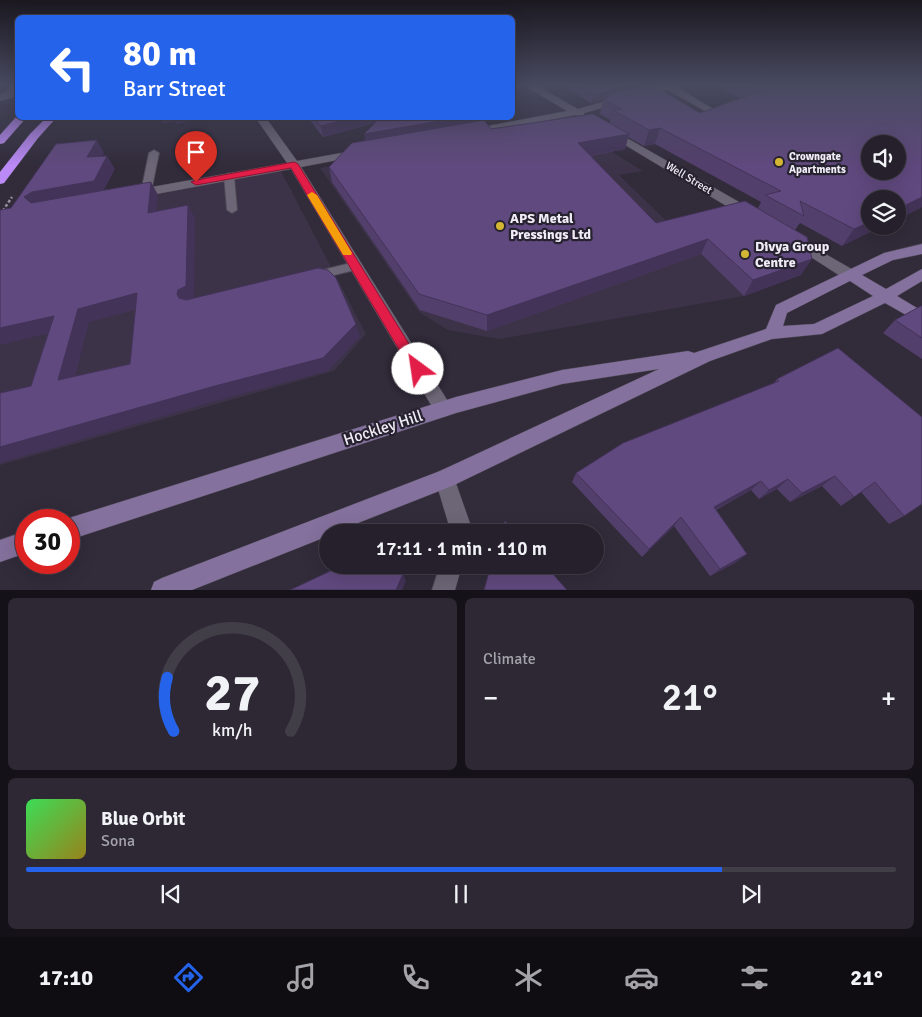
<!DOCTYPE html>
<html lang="en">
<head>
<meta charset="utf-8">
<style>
	body { margin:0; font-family:Signika,sans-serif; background:#2d2834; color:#f1f3f6; height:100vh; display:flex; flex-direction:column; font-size:19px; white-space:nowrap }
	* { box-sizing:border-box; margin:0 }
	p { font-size:16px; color:#a3a3a9 }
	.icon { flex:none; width:28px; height:28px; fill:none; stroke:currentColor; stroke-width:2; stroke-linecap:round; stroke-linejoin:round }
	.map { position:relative; height:590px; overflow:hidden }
	.panel { display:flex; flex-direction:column; gap:8px; padding:8px; background:#141218; flex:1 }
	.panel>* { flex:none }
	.top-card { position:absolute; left:15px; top:15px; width:500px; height:105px; border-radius:8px; box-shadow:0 5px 20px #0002,0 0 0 1px #423e48; background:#2563eb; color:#fff; overflow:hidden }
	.controls { position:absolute; left:861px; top:135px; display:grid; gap:10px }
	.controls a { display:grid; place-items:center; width:45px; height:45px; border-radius:50%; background:#25202c; box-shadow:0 5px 20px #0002,0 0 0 1px #423e48; font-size:25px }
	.speed { position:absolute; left:15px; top:509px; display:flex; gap:10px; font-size:25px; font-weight:700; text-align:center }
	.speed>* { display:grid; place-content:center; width:65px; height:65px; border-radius:50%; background:#25202c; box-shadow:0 5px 20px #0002,0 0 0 1px #423e48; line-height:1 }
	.speed .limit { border:8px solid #d22; background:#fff; color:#111 }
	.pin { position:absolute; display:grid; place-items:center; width:42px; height:42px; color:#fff; margin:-51px -21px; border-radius:50% 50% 50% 0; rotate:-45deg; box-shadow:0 0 5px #0007 }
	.pin .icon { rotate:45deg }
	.me { position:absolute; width:55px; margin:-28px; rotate:329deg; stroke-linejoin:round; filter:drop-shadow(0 0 4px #0008) }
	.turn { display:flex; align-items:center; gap:18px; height:105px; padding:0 25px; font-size:22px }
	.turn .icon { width:65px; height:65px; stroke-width:2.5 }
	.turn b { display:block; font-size:35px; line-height:42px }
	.big { font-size:38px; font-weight:600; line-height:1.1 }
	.panel .tile { flex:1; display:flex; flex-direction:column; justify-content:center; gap:8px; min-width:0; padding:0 18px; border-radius:8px; background:#2d2834 }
	.panel .dial { align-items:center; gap:0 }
	.dial svg { height:130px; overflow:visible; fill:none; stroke:#423e48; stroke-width:7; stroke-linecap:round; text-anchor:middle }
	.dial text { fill:#f1f3f6; stroke:none }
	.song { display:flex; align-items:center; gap:15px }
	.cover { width:60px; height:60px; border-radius:8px; background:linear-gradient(135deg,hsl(130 70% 55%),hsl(50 70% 35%)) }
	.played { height:5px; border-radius:2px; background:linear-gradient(90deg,#2563eb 80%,#423e48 80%) }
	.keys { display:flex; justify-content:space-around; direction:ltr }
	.heat { display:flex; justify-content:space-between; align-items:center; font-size:28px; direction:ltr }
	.panel .tiles { flex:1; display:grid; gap:8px; grid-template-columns:1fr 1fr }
	.tile:last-child { grid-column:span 2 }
	.trip { position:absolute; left:319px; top:524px; width:285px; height:50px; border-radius:25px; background:#25202c; box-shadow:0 5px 20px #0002,0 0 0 1px #423e48; font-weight:600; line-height:50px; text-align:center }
	.tabs { display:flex; height:80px; justify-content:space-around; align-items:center; background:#0f0d12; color:#a3a3a9 }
	.tabs .icon { width:35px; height:35px }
	.tabs .selected { color:#2563eb }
	.tabs b { font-size:22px; color:#f1f3f6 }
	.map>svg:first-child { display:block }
</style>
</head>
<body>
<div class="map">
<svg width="922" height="590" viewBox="0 0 922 590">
	<rect width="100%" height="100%" fill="#312b3a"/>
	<path fill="#3c3348" d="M561,121L643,171L619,175L744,296L499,339L448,330L419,312L320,168Z
		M281,171L366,334L334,371L0,465V224Z"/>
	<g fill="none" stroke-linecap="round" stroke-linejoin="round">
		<g stroke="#4d4854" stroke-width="2">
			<path id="lane" d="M15,84H18V90L6,99H0V95Z
				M667,85H673L721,114L714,116L667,89Z
				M154,150L159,153L151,192L146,195L141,192L149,153Z
				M229,173L234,176L237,210L232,213L227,210L224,176Z
				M355,262L361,266L359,269L314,280L308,276L310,273Z"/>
		</g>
		<g stroke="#4d4854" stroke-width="1">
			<path id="street" d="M522,84H533L578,109L620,97L625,100L623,102L584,113V116L575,115L472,135L468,134L467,132L468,130L472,129L567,111Z
				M670,84H685L642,97L637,94L639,92Z
				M9,93L14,96L12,98L0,101V95Z
				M256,118H266L297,161L358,150L364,153L358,156L301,167L449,403L452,409L449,415L443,417L437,415L291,169L135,198L129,194L135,190L287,163Z
				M611,129L753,210L754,213L748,217L743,216L607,134L606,132L607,130Z
				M794,236L855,271L857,275L855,279H845L789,243L787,240L789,237Z
				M445,469L452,472L473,532H451L435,479L438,472Z
				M440,565H462L455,590H432Z"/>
		</g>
		<g stroke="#4d4854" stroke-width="1">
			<path id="secondary" d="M922,244V254L893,260L862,275L886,289L922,269V281L897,296L922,311V324L885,303L822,334L772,339L710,361L452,486L335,532H328V536L192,590H151L154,582L162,578L440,471L659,369L562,384L456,413L69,540V520H65L69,518L456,397L562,370L688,351L694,353L766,329L776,305L884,253ZM850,281L873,296L814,324L783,326L787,313Z
				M26,531V553L0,562V540Z"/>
		</g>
		<g stroke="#4d4854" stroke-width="1">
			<path id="highway" d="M17,116L18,118H26L4,143L0,144V135Z
				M46,118H56L38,138L4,183L0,184V172L30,134Z"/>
		</g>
		<path stroke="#96919d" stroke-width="2.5" stroke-dasharray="3 2" stroke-linecap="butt" d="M0,215L12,197"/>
		<use href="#lane" fill="#6c6676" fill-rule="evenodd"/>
		<use href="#street" fill="#6c6676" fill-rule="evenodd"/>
		<use href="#secondary" fill="#84719d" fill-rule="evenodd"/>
		<use href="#highway" fill="#bb8af7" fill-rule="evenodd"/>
	</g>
	<path fill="#533f6c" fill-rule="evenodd" d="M561,84H638L637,87L700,113L740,98L712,84H922V207L898,219V199L870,226L842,246L800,223L795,230L801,275L744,296L701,254L487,331L420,310L332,182L329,167L365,141L375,123L323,137L308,118H478V121L491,129L610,123V120L600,114L603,100L591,103ZM628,137L644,146L655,144L761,202L758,208L656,223L590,156L625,149Z
		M922,306V359L883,333L895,320Z
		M838,348L904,516L889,524L861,492L841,506L822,486L790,502L777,489L759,499L751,490L716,510L737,562L710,576L674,526L642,557L572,482L576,473L773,384L777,379Z"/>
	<path fill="#433358" d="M635,84H638L636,91L608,98L604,95L603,100L591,103L593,95Z
		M160,118H195V120L176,124L175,121L163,124Z
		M351,118H392L323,137L321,126Z
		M457,118H478V125L366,146L364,134Z
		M660,128L655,144L644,146L649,130Z
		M629,134L625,149L575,158L578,143Z
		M97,140L104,153L95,170L87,157Z
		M107,156L115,169L102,194L34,210L24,197L32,192Z
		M151,182L158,195L155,226L148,213Z
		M922,197V207L898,219V209Z
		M188,205L195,218L194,300L185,308L177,294Z
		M870,222V226H883L842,246L854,229Z
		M708,239L701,254L487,331V315Z
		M812,259L801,275L744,296L753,280Z
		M137,293L146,307L89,322L71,393L58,380L78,309Z
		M54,316L66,329L0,345V328Z
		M356,324L360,337L328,371L223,399L0,463V447Z
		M835,476L822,486L790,502L802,493Z
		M788,479L777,489L759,499L769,490Z
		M761,481L751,490L705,515L714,507Z
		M681,517L674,526L642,557L649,549Z
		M747,554L737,562L710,576L720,569Z
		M403,574L406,581L402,590H396Z"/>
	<path fill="#60497e" stroke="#433358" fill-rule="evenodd" d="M575,84H635L593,95Z
		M648,84H651L700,113L761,91L747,84H922V197L898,209V199H870V222L854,229L800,201L804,216L765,195L781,191L660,128L649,130L613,110L622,109L603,99L608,98L604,95ZM870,144H898V171H870Z
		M593,114L629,134L578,143L656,223L745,201L807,237L812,259L753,280L708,239L487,315L419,294L329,167L352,143L484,120L491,129Z
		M314,118H351L321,126Z
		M380,118H457L364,134Z
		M97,140L87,157L107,156L94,181L32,192L24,197L31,203L151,182L148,213L188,205L186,286L178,290L177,294L179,298L186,300L318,268L328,270L336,278L356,324L323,358L215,386L0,447V393L31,386L54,316L0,328V210L11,208L56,144ZM137,293L130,364L58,380L78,309Z
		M921,306H922V338L895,320Z
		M838,348L922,417V504L904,516L875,482L854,497L835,476L802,493L788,479L769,490L761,481L714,507L747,554L720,569L681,517L649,549L576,473L623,443L779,381L777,379Z
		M505,521L516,532H501Z
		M343,565H399L403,574L396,590H290Z
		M491,565H545L567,590H484Z"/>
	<linearGradient id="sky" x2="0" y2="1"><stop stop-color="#1b1820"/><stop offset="0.51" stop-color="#484a60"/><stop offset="1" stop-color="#484a60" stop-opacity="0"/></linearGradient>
	<rect width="922" height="166" fill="url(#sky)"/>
	<path fill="#e11d48" stroke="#92132f" d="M294,162L298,164L422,365L424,369L422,373L418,374L413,373L291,168L196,185L191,182L196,180Z"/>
	<path fill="#f59e0b" d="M312,192L317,195L352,253L351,255H343L342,253L307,195Z"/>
	<g fill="#d4b635" stroke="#272230" stroke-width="2">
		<circle cx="779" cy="162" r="5"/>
		<circle cx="500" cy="226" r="5"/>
		<circle cx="745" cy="254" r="5"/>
	</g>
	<g text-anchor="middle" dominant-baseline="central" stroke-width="4.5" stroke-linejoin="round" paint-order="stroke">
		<g font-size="11" font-weight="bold" fill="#f1edf7" stroke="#272230" text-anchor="start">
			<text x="789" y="156">Crowngate<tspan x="789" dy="13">Apartments</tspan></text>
		</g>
		<g font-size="11" fill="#f1edf7" stroke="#272230">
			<text transform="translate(689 178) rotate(31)">Well Street</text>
		</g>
		<g font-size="14" font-weight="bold" fill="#f1edf7" stroke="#272230" text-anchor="start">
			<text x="510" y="218">APS Metal<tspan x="510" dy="16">Pressings Ltd</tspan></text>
			<text x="755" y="246">Divya Group<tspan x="755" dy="16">Centre</tspan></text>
		</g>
		<g font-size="16" fill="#f1edf7" stroke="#272230">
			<text transform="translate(383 428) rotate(-18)">Hockley Hill</text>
		</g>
	</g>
</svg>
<div class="controls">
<a><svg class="icon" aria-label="sound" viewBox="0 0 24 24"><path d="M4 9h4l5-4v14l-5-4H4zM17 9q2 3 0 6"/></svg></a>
<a><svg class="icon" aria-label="layers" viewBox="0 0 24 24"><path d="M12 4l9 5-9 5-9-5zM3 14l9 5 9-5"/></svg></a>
</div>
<div class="speed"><div class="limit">30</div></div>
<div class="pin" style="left:196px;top:182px;background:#d93025"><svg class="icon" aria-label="arrive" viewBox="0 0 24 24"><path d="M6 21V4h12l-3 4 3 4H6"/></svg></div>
<svg class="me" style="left:418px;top:369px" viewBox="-20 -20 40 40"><circle r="19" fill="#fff"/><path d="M0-13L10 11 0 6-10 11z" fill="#e11d48"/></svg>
<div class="trip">17:11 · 1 min · 110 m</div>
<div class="top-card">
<div class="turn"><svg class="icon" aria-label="left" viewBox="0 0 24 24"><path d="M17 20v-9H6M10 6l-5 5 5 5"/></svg><div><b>80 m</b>Barr Street</div></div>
</div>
</div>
<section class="panel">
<div class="tiles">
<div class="tile dial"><svg viewBox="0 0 100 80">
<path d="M14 69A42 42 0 1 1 86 69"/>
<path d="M14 69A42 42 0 0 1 10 36" stroke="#2563eb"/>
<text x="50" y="56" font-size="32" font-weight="700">27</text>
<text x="50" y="72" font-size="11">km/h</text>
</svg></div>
<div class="tile"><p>Climate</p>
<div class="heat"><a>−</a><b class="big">21°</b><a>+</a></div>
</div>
<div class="tile">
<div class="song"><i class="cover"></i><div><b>Blue Orbit</b><p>Sona</p></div></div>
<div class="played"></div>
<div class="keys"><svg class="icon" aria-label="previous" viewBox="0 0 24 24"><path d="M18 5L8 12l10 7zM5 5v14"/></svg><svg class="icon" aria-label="pause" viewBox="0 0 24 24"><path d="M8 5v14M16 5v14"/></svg><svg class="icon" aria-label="next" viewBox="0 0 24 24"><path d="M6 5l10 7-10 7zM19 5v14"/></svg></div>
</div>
</div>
</section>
<nav class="tabs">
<b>17:10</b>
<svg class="icon selected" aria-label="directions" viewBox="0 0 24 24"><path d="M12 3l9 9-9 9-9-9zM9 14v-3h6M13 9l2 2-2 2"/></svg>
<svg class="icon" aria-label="music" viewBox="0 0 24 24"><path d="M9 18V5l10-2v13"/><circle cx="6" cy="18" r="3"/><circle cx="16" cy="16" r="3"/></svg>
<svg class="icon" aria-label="phone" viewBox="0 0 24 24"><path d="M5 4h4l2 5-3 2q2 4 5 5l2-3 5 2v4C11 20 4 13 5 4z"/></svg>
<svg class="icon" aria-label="climate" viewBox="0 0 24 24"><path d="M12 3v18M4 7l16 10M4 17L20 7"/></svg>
<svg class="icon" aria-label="car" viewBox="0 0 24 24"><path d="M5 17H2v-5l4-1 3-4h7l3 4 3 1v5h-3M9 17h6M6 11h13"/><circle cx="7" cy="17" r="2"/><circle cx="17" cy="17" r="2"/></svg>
<svg class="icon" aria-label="filters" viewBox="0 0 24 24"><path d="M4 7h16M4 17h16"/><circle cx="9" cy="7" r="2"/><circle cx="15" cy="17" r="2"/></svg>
<b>21°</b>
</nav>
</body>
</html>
